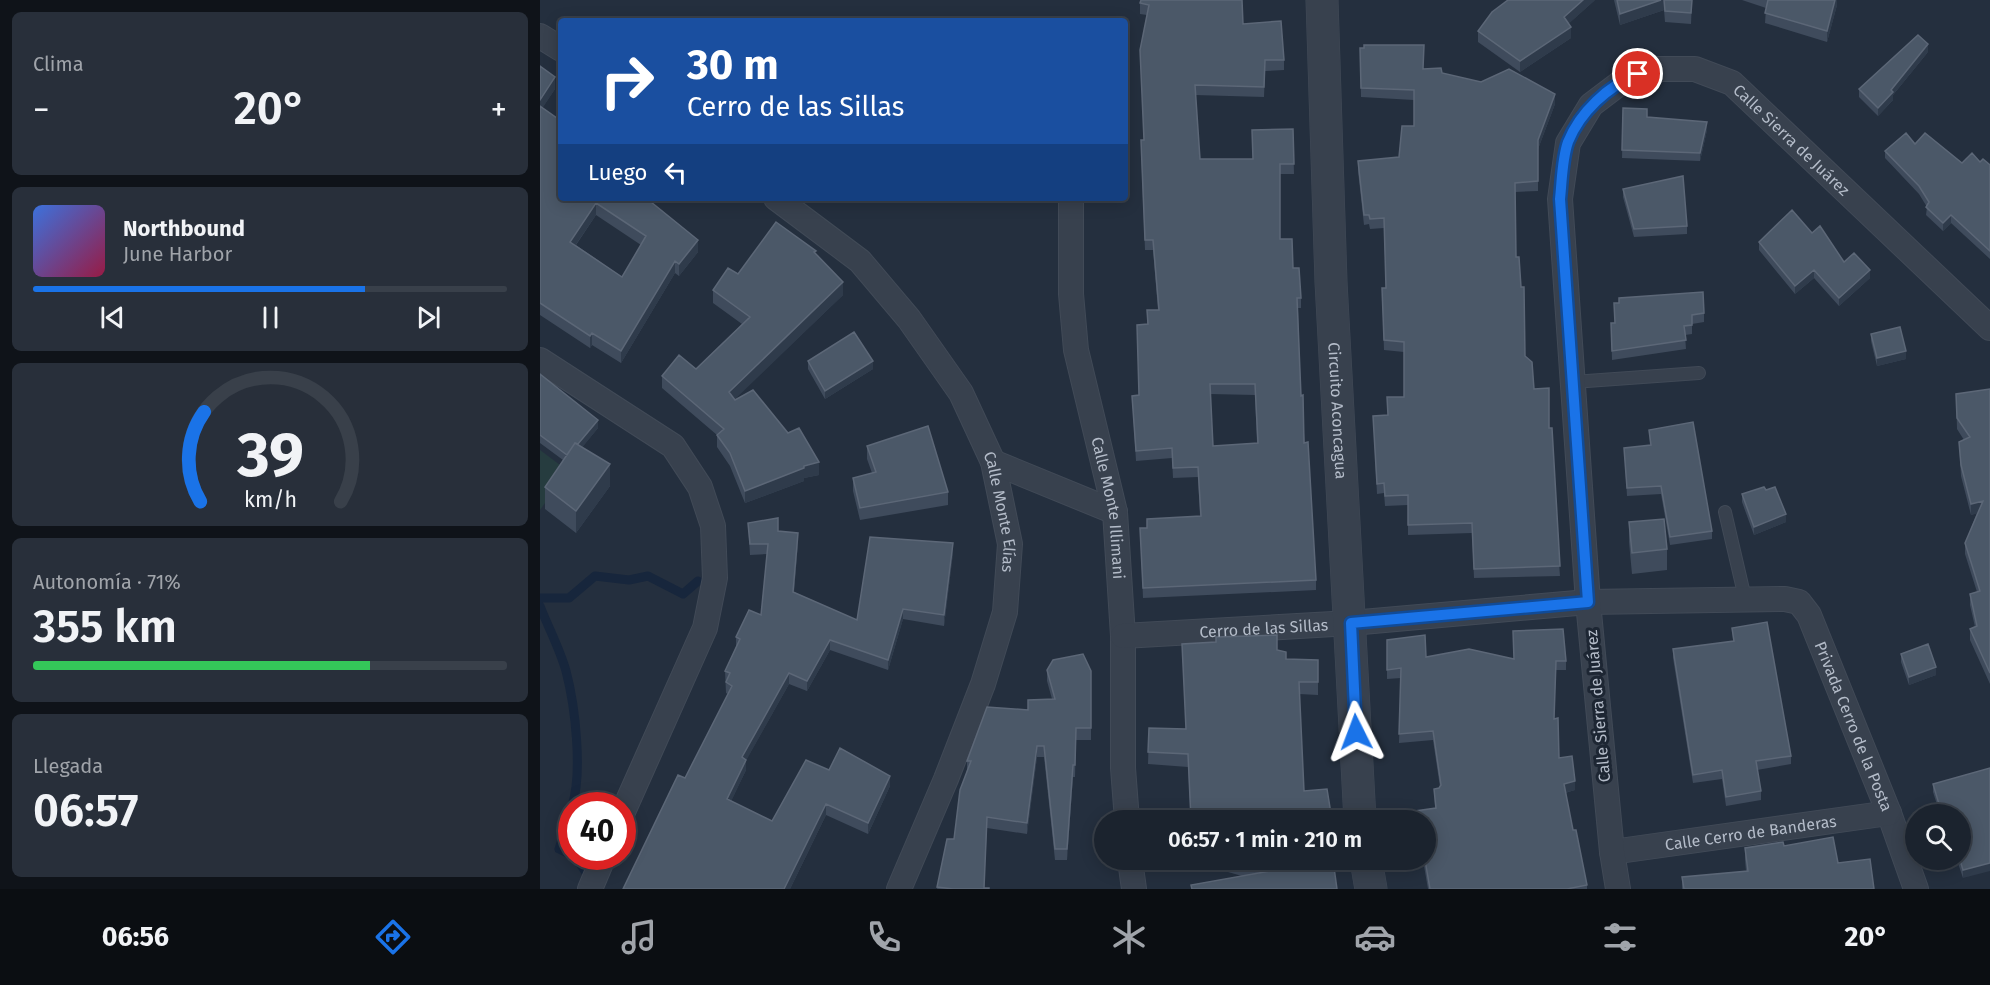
<!DOCTYPE html>
<html lang="es">
<head>
<meta charset="utf-8">
<style>
	body { margin:0; font-family:"Fira Sans",sans-serif; background:#282f3a; color:#f1f3f6; height:100vh; display:flex; flex-direction:column; font-size:22px; white-space:nowrap }
	* { box-sizing:border-box; margin:0 }
	p { font-size:20px; color:#a0a4aa }
	.icon { flex:none; width:33px; height:33px; fill:none; stroke:currentColor; stroke-width:2; stroke-linecap:round; stroke-linejoin:round }
	.map { position:relative; flex:1; overflow:hidden }
	.sheet { display:flex; flex-direction:column; gap:12px; padding:12px; background:#0f1319; width:540px }
	.sheet>* { flex:none }
	.hud { position:absolute; left:18px; top:18px; width:570px; height:183px; border-radius:6px; box-shadow:0 3px 15px #0003,0 0 0 2px #39404a; background:#1a4fa0; color:#fff; overflow:hidden }
	.tools { position:absolute; left:1365px; top:804px; display:grid; gap:12px }
	.tools a { display:grid; place-items:center; width:66px; height:66px; border-radius:50%; background:#1b232e; box-shadow:0 3px 15px #0003,0 0 0 2px #39404a; font-size:30px }
	.speed { position:absolute; left:18px; top:792px; display:flex; gap:12px; font-size:30px; font-weight:700; text-align:center }
	.speed>* { display:grid; place-content:center; width:78px; height:78px; border-radius:50%; background:#1b232e; box-shadow:0 3px 15px #0003,0 0 0 2px #39404a; line-height:1 }
	.speed .limit { border:9px solid #d22; background:#fff; color:#111 }
	.pin { position:absolute; display:grid; place-items:center; width:51px; height:51px; color:#fff; margin:-26px; border:3px solid #fff; border-radius:50%; box-shadow:0 2px 6px #0007 }
	.me { position:absolute; width:66px; margin:-33px; rotate:357deg; stroke-linejoin:round; filter:drop-shadow(0 0 4px #0008) }
	.turn { display:flex; align-items:center; gap:21px; height:126px; padding:0 30px; font-size:27px }
	.turn .icon { width:78px; height:78px; stroke-width:2.5 }
	.turn b { display:block; font-size:42px; line-height:51px }
	.then { display:flex; align-items:center; height:57px; padding:0 30px; background:#0003; gap:12px; font-size:22px }
	.big { font-size:45px; font-weight:600; line-height:1.1 }
	.sheet .tile { flex:1; display:flex; flex-direction:column; justify-content:center; gap:9px; min-width:0; padding:0 21px; border-radius:9px; background:#282f3a }
	.sheet .dial { align-items:center; gap:0 }
	.dial svg { height:156px; overflow:visible; fill:none; stroke:#39404a; stroke-width:7; stroke-linecap:round; text-anchor:middle }
	.dial text { fill:#f1f3f6; stroke:none }
	.song { display:flex; align-items:center; gap:18px }
	.cover { width:72px; height:72px; border-radius:9px; background:linear-gradient(135deg,hsl(220 70% 55%),hsl(340 70% 35%)) }
	.played { height:6px; border-radius:3px; background:linear-gradient(90deg,#1a73e8 70%,#39404a 70%) }
	.keys { display:flex; justify-content:space-around; direction:ltr }
	.heat { display:flex; justify-content:space-between; align-items:center; font-size:33px; direction:ltr }
	.charge { height:9px; border-radius:4px; background:linear-gradient(90deg,#34c759 71%,#39404a 0) }
	.trip { position:absolute; left:554px; top:810px; width:342px; height:60px; border-radius:30px; background:#1b232e; box-shadow:0 3px 15px #0003,0 0 0 2px #39404a; font-weight:600; line-height:60px; text-align:center }
	.dock { display:flex; height:96px; justify-content:space-around; align-items:center; background:#0b0e12; color:#a0a4aa }
	.dock .icon { width:42px; height:42px }
	.dock .selected { color:#1a73e8 }
	.dock b { font-size:27px; color:#f1f3f6 }
	main { display:flex; flex:1; min-height:0 }
	.map>svg:first-child { display:block }
</style>
</head>
<body>
<main>
<section class="sheet">
<div class="tile"><p>Clima</p>
<div class="heat"><a>−</a><b class="big">20°</b><a>+</a></div>
</div>
<div class="tile">
<div class="song"><i class="cover"></i><div><b>Northbound</b><p>June Harbor</p></div></div>
<div class="played"></div>
<div class="keys"><svg class="icon" aria-label="previous" viewBox="0 0 24 24"><path d="M18 5L8 12l10 7zM5 5v14"/></svg><svg class="icon" aria-label="pause" viewBox="0 0 24 24"><path d="M8 5v14M16 5v14"/></svg><svg class="icon" aria-label="next" viewBox="0 0 24 24"><path d="M6 5l10 7-10 7zM19 5v14"/></svg></div>
</div>
<div class="tile dial"><svg viewBox="0 0 100 80">
<path d="M14 69A42 42 0 1 1 86 69"/>
<path d="M14 69A42 42 0 0 1 16 23" stroke="#1a73e8"/>
<text x="50" y="56" font-size="32" font-weight="700">39</text>
<text x="50" y="72" font-size="11">km/h</text>
</svg></div>
<div class="tile"><p>Autonomía · 71%</p><b class="big">355 km</b><div class="charge"></div></div>
<div class="tile"><p>Llegada</p><b class="big">06:57</b></div>
</section>
<div class="map">
<svg width="1450" height="889" viewBox="0 0 1450 889">
	<rect width="100%" height="100%" fill="#242f3e"/>
	<path fill="#263c3f" d="M0,450L28,471L0,510Z"/>
	<g fill="none" stroke-linecap="round" stroke-linejoin="round">
		<path stroke="#17263c" stroke-width="9" d="M0,598H29L55,576L89,580L108,576L143,594L158,581
			M0,606C8,627 20,649 26,671C35,705 43,772 32,806
			M32,808L19,849L32,855
			M35,856L45,871"/>
		<g stroke="#414a57" stroke-width="14">
			<path id="service" d="M1033,382L1159,373
				M1185,512L1205,598"/>
		</g>
		<g stroke="#414a57" stroke-width="26">
			<g id="minor">
				<path d="M0,36L21,49"/>
				<path id="s1" d="M236,198L320,261L369,319L421,393L453,462L470,544L465,612L443,684L406,779L359,889"/>
				<path id="s2" d="M531,198V294L536,350L575,512L583,636V768L587,820"/>
				<path d="M0,360L133,446L160,487L173,526L175,578L165,628L82,814"/>
				<path d="M453,462L575,512"/>
				<path id="s3" d="M583,636L811,623L1048,602L1245,599L1259,602L1269,615L1349,813L1376,889"/>
				<path id="s4" d="M1072,852L1349,813"/>
				<path d="M590,860L594,889"/>
				<path d="M50,889L64,856"/>
				<path id="s5" d="M1078,889L1072,852L1048,602L1020,199L1028,143L1051,105L1084,80L1112,69H1155L1192,83L1450,328"/>
			</g>
		</g>
		<g stroke="#414a57" stroke-width="33">
			<g id="tertiary">
				<path id="s6" d="M782,0L791,282L820,820"/>
				<path d="M826,860L831,889"/>
			</g>
		</g>
		<use href="#service" stroke="#38414e" stroke-width="12"/>
		<use href="#minor" stroke="#38414e" stroke-width="24"/>
		<use href="#tertiary" stroke="#38414e" stroke-width="32"/>
	</g>
	<path fill="#3f4b5c" fill-rule="evenodd" d="M1055,0L1028,24L1031,38L980,72L938,42V31Z
		M1074,0H1152L1151,24L1125,22L1124,10L1080,25Z
		M1202,0H1297V5L1287,42L1225,23L1226,8Z
		M600,3L703,24L744,60V70L725,71L724,97L655,95L660,159H712L753,129L754,174H740V239L753,268L761,298V308H758L761,396L776,580V590L603,598L600,528H607L660,516L658,477L633,478L632,458L596,461L592,396L599,395L607,324V310H618L613,250H605L601,150V140H604L600,50L607,15L600,14ZM670,394L715,395L717,443L673,446Z
		M820,48L883,69L902,73L1015,104L998,149V191L975,192L976,257L985,356L994,389L1009,428L1020,576L934,578L932,533L868,535V505L845,506L844,493L837,494L833,416L847,415L864,397V352L844,350L842,288H846L844,228L830,229L829,224L824,225L818,171V161L859,157L874,126V100L821,97Z
		M1388,52L1353,95V100L1338,116L1319,97V89Z
		M0,66L15,89L2,108L110,198V201L158,252L139,276L135,273L81,363L52,345L50,348L0,315ZM56,215L101,245L82,277L36,245Z
		M1083,108L1107,117L1167,130L1160,161L1082,158Z
		M1375,144L1422,163L1440,162L1450,165V259L1411,223L1403,231L1386,215L1387,207L1379,194L1345,158V151Z
		M1083,189L1147,226V234L1094,237L1083,197Z
		M1272,233L1304,262L1330,278L1299,306L1274,278L1255,294L1219,250V242Z
		M276,254L303,295L194,399L279,475L264,478V481L205,503L190,466L177,447V435L122,388V376L156,369L202,324L173,303V290L198,274Z
		M1164,313V322L1152,324V334L1145,335L1146,349L1072,360L1071,323Z
		M1331,334L1366,359L1337,366L1331,341Z
		M268,361L333,369L285,399L268,369Z
		M0,374L58,428L42,447L70,486L36,533L5,509V487L23,460L0,443Z
		M1450,389V684L1430,640V629L1435,627L1430,605V594L1437,592L1425,554V543L1437,513L1431,515L1421,476L1419,442L1424,440L1417,429L1416,394Z
		M1109,430L1172,531V539L1130,545L1121,494L1087,496L1084,448L1110,446Z
		M327,446L408,492V505L320,520L313,491V478L332,473L327,459Z
		M1226,490L1246,522L1214,535L1202,502V494Z
		M1089,522L1127,549V570L1092,574L1089,542Z
		M208,523L238,531L258,543L254,592L317,620L413,553L404,626L363,619L348,670L290,650L267,691L249,684L206,760V770L191,801L232,821L289,770L350,786L328,834L286,815L250,889H83L145,778L188,694L186,693L185,671L196,647V637L221,615L227,554L210,555Z
		M1192,628L1251,756V764L1217,770L1221,791V800L1186,806L1182,779L1153,783L1133,658V649L1193,641Z
		M847,640L886,657L1026,661V670H1016L1014,718L1019,758L1035,790L1025,793L1033,830L1047,885V889H888L883,860H885V820H854V814L895,808L894,789L899,788L900,787L893,740L859,743L861,678L847,679Z
		M642,644L737,650L746,659L778,660V695L759,694L764,791L792,820H651L648,767L608,764L609,728L646,729Z
		M1361,654L1396,675L1369,685L1361,662Z
		M507,670L551,671V740H536L535,777H533L527,860H515L504,757H497L487,834L447,828L444,888L449,889H397L414,839L427,770V761L488,710V700L512,699L507,681Z
		M1450,768L1423,878L1417,860H1420V814H1400L1393,792V784Z
		M1244,846L1298,863L1334,889H1142V877L1206,871L1205,860V848Z
		M653,860H793L797,889H651V885L702,876L653,862Z"/>
	<path fill="#2f3b4b" d="M1043,0H1055L1024,28V17Z
		M1121,0H1124V10L1080,25V14Z
		M1295,0H1297V5L1287,42V31Z
		M1031,27V38L980,72V61Z
		M1388,44V52L1353,95V100L1338,116V108L1351,90Z
		M15,77V89L0,112V100Z
		M1015,94V104L998,149V191V140Z
		M1167,122V130L1160,161V153Z
		M56,203V215L30,253V242Z
		M1411,215V223L1403,231V223Z
		M158,240V252L139,276V264Z
		M135,261V273L81,363V351Z
		M1274,270V278L1255,294V286Z
		M1330,270V278L1299,306V298Z
		M303,282V295L189,405V392Z
		M52,333V345L50,348V336Z
		M1366,351V359L1337,366V358Z
		M333,361V369L285,399V391Z
		M58,420V428L29,464V456Z
		M279,462V475L264,478V481L205,503V491L264,466Z
		M70,464V486L36,533V511Z
		M1443,501V512L1431,515V504Z
		M1246,514V522L1214,535V527Z
		M258,533V543L253,603V592Z
		M413,543V553L404,626V615Z
		M363,609V619L348,670V660Z
		M290,640V650L267,691V681Z
		M1396,667V675L1369,685V677Z
		M249,673V684L202,768V757Z
		M497,746V757L487,834V823Z
		M206,760V770L187,810V799Z
		M533,765V777L527,860V849Z
		M350,776V786L328,834V823Z
		M1035,781V790L1024,793V784Z
		M286,804V815L250,889H244Z
		M1450,863V871L1423,878V870Z"/>
	<path fill="#4b5868" stroke="#5c6777" stroke-width="1.5" fill-rule="evenodd" d="M601,0H702L703,24L741,21L744,60H725L724,87L655,85L660,159H713L712,130L753,129L754,164H740V239H752L753,268H759L761,298H757L761,396L763,395L764,443L768,442L776,580L603,588L600,528H607V519L661,516L658,467L633,468L632,448L596,451L592,396L599,395L597,325L608,324L607,310H619L613,240H605L601,140H604L600,50L609,5L600,3ZM670,384H715L718,443L673,446Z
		M968,0H1043L1024,17L1031,27L980,61L938,31L952,12Z
		M1077,0H1121L1080,14Z
		M1124,0H1152L1151,13L1125,11Z
		M1228,0H1295L1287,31L1225,13Z
		M1378,35L1388,44L1351,90L1353,92L1338,108L1319,89Z
		M824,45H884L883,69L901,68L902,73L941,82L969,69L1015,94L998,140V181L975,183L976,257H979L981,287H984L985,356L992,362L994,389L1009,388V428H1012L1020,566L934,569L932,523L868,525V495L845,496L844,483L837,484L833,416L848,415L847,397H864V342L844,340L842,288H846L844,218L830,219L829,215H824L818,161L859,157L862,126H874V90L821,88L820,48H824Z
		M0,66L15,77L0,100Z
		M0,106L21,121V198H106L158,240L139,264L135,261L81,351L52,333L50,336L0,303ZM56,203L106,236L82,277L30,242Z
		M1083,108L1107,109V117L1167,122L1160,153L1082,150Z
		M1366,133L1375,144L1385,133L1422,163L1432,153L1440,162L1443,159L1450,165V251L1411,215L1403,223L1386,207L1389,202L1379,186L1345,151Z
		M1143,176L1147,226L1094,229L1083,189Z
		M1252,210L1272,233L1280,226L1304,262L1314,253L1330,270L1299,298L1274,270L1255,286L1219,242Z
		M236,222L276,251L274,252L303,282L189,392L195,400L213,390L248,433L259,428L279,462L264,466V468L205,491L190,453L177,435L184,429L122,376L139,355L156,369L210,317L173,290L188,268L198,274Z
		M1163,292L1164,313L1152,315V325L1144,326L1146,340L1072,351L1071,323H1075L1074,303H1079V298Z
		M1360,327L1366,351L1337,358L1331,334Z
		M314,332L333,361L285,391L268,361Z
		M0,374L58,420L38,444L35,443L27,455L0,435Z
		M1450,389V673L1430,629L1437,626L1430,594L1440,591L1425,543L1443,501L1431,504L1421,465L1419,442L1430,437L1417,418L1416,394Z
		M1153,422L1172,531L1130,537L1121,486L1087,488L1084,448L1111,445L1109,430Z
		M388,426L408,492L320,508L313,478L336,472L327,446Z
		M35,443L70,464L36,511L5,487Z
		M1224,487L1226,490L1235,487L1246,514L1214,527L1202,494Z
		M238,518V531L258,533L253,592L317,620L330,537L413,543L404,615L363,609L348,660L290,640L267,681L249,673L202,757L206,760L187,799L232,821L266,760L289,770L300,748L350,776L328,823L286,804L244,889H83L138,775L145,778L192,686L186,682L190,673L185,671L200,639L196,637L209,610L221,615L228,544H210L208,523Z
		M1124,519L1127,549L1092,553L1089,522Z
		M1227,622L1251,756L1216,761L1221,791L1186,797L1182,770L1153,775L1133,649L1194,641L1192,628Z
		M1023,629L1026,661H1016L1014,719L1018,718L1019,758L1032,756L1035,781L1024,784L1033,830H1036L1047,885L1027,889H890L885,860V820H855L854,814L896,808L894,789L899,788L901,785L893,731L859,734L861,668L847,670V640L885,635L886,657L929,649L974,659L973,631Z
		M737,635V650L746,652V659L778,660V682H759L764,791L787,789L792,820H651L648,754L608,752L609,728L646,729L642,644L676,642V637Z
		M1388,644L1396,667L1369,677L1361,654Z
		M543,654L551,671V728H536L535,765H533L527,849H515L504,746H497L487,823L447,817L444,888H449V889H413L397,887L407,839H414L420,790L431,761H427L447,707L488,710V700L515,699L507,670L513,660Z
		M1450,768V863L1423,870L1420,860V814H1402L1393,784Z
		M1293,837L1298,863L1330,859L1334,889H1144L1142,877L1208,871L1205,848L1243,842L1244,846Z
		M689,860H793L797,889H652L651,885L730,871Z"/>
	<g fill="none" stroke-linecap="round" stroke-linejoin="round">
		<g stroke="#114b97" stroke-width="15">
			<path id="route" d="M816,732L811,623L1048,602L1020,199C1022,181 1022,159 1028,142C1040,112 1068,86 1098,74"/>
		</g>
		<use href="#route" stroke="#1a73e8" stroke-width="10"/>
	</g>
	<g text-anchor="middle" dominant-baseline="central" stroke-width="6" stroke-linejoin="round" paint-order="stroke">
		<g font-size="16" fill="#b4bcc9" stroke="#1d2633">
			<text stroke="none"><textPath href="#s5" startOffset="1030">Calle Sierra de Juárez</textPath></text>
			<text stroke="none"><textPath href="#s6" startOffset="411">Circuito Aconcagua</textPath></text>
			<text stroke="none"><textPath href="#s2" startOffset="314">Calle Monte Illimani</textPath></text>
			<text stroke="none"><textPath href="#s1" startOffset="398">Calle Monte Elías</textPath></text>
			<text stroke="none"><textPath href="#s3" startOffset="141">Cerro de las Sillas</textPath></text>
			<text transform="translate(1058 706) rotate(-95)">Calle Sierra de Juárez</text>
			<text stroke="none"><textPath href="#s3" startOffset="814">Privada Cerro de la Posta</textPath></text>
			<text stroke="none"><textPath href="#s4" startOffset="140">Calle Cerro de Banderas</textPath></text>
		</g>
	</g>
</svg>
<div class="tools">
<a><svg class="icon" aria-label="search" viewBox="0 0 24 24"><circle cx="10" cy="10" r="6"/><path d="M15 15l6 6"/></svg></a>
</div>
<div class="speed"><div class="limit">40</div></div>
<div class="pin" style="left:1098px;top:74px;background:#d93025"><svg class="icon" aria-label="arrive" viewBox="0 0 24 24"><path d="M6 21V4h12l-3 4 3 4H6"/></svg></div>
<svg class="me" style="left:816px;top:732px" viewBox="-20 -20 40 40"><path d="M0-17L14 15 0 8-14 15z" fill="#1a73e8" stroke="#fff" stroke-width="4"/></svg>
<div class="trip">06:57 · 1 min · 210 m</div>
<div class="hud">
<div class="turn"><svg class="icon" aria-label="right" viewBox="0 0 24 24"><path d="M7 20v-9h11M14 6l5 5-5 5"/></svg><div><b>30 m</b>Cerro de las Sillas</div></div>
<div class="then">Luego<svg class="icon" aria-label="left" viewBox="0 0 24 24"><path d="M17 20v-9H6M10 6l-5 5 5 5"/></svg></div>
</div>
</div>
</main>
<nav class="dock">
<b>06:56</b>
<svg class="icon selected" aria-label="directions" viewBox="0 0 24 24"><path d="M12 3l9 9-9 9-9-9zM9 14v-3h6M13 9l2 2-2 2"/></svg>
<svg class="icon" aria-label="music" viewBox="0 0 24 24"><path d="M9 18V5l10-2v13"/><circle cx="6" cy="18" r="3"/><circle cx="16" cy="16" r="3"/></svg>
<svg class="icon" aria-label="phone" viewBox="0 0 24 24"><path d="M5 4h4l2 5-3 2q2 4 5 5l2-3 5 2v4C11 20 4 13 5 4z"/></svg>
<svg class="icon" aria-label="climate" viewBox="0 0 24 24"><path d="M12 3v18M4 7l16 10M4 17L20 7"/></svg>
<svg class="icon" aria-label="car" viewBox="0 0 24 24"><path d="M5 17H2v-5l4-1 3-4h7l3 4 3 1v5h-3M9 17h6M6 11h13"/><circle cx="7" cy="17" r="2"/><circle cx="17" cy="17" r="2"/></svg>
<svg class="icon" aria-label="filters" viewBox="0 0 24 24"><path d="M4 7h16M4 17h16"/><circle cx="9" cy="7" r="2"/><circle cx="15" cy="17" r="2"/></svg>
<b>20°</b>
</nav>
</body>
</html>
